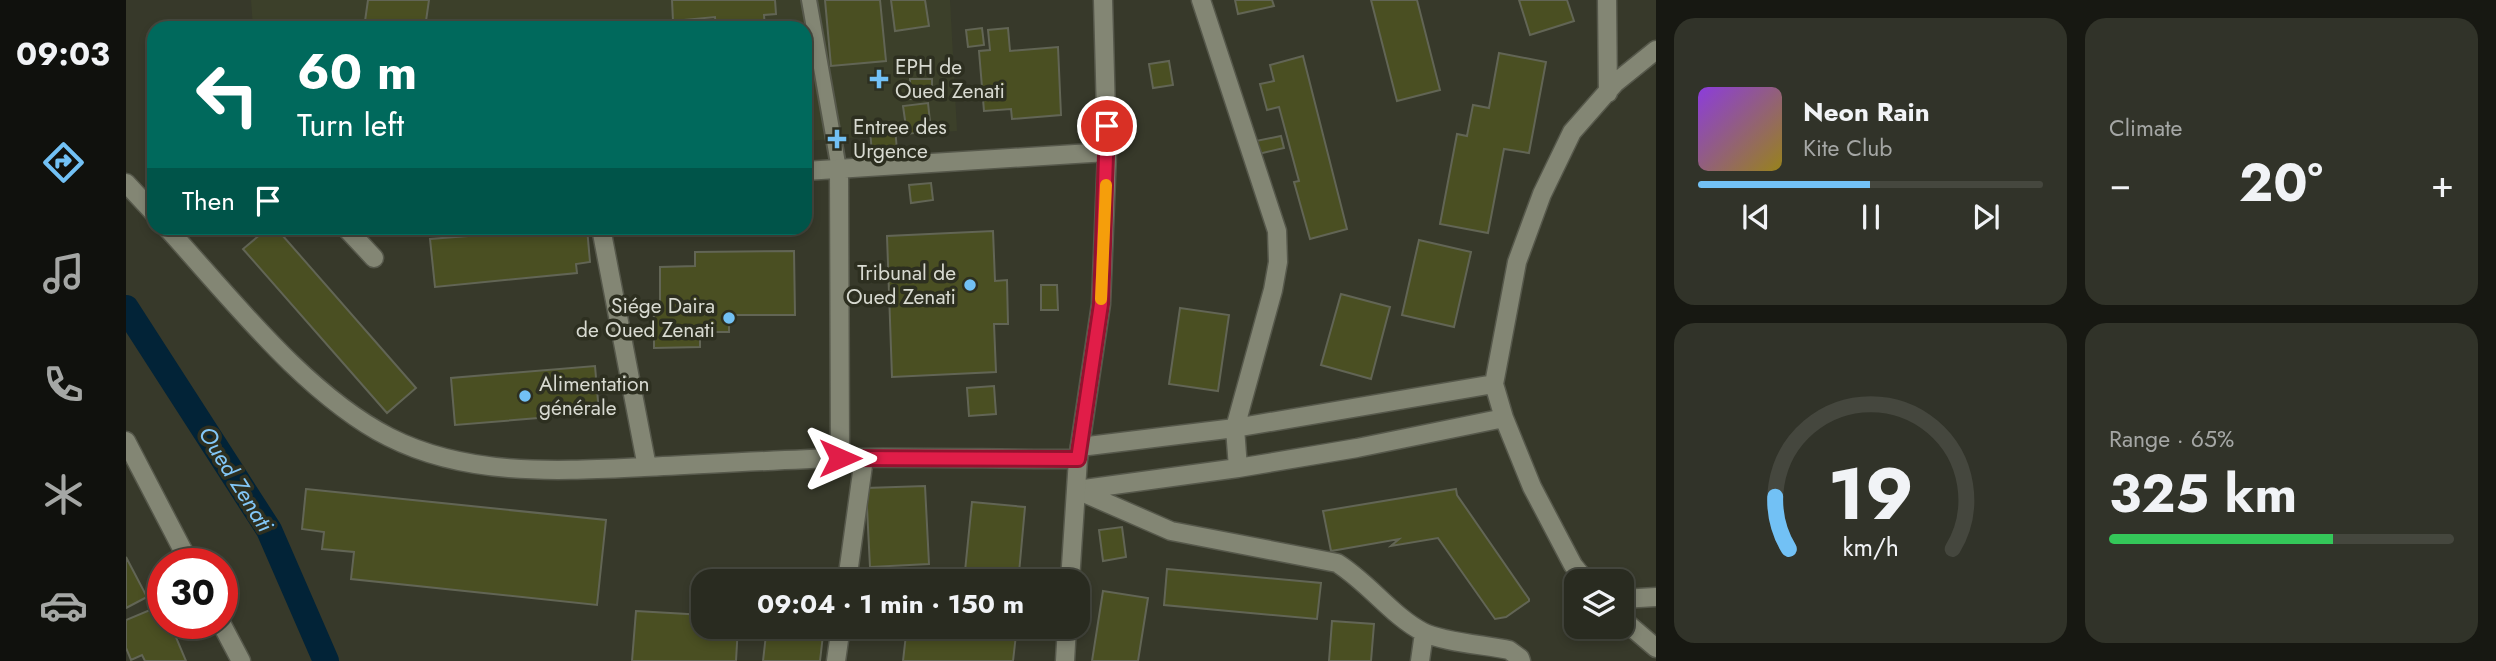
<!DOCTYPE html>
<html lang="en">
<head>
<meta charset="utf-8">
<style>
	body { margin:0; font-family:Jost,sans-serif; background:#313329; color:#f1f3f6; height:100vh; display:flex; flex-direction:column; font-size:26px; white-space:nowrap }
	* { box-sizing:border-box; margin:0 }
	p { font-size:23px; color:#a5a7a5 }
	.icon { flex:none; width:38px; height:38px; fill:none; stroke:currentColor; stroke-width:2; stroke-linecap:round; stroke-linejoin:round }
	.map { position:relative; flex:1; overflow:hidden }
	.sheet { display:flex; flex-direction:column; gap:18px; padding:18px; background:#171812; width:840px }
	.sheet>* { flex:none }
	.top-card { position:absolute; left:21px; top:21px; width:665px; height:214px; border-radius:21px; box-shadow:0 4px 10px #0003,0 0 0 2px #45473e; background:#00695c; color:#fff; overflow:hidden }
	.buttons { position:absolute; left:1438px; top:569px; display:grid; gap:14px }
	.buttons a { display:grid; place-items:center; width:70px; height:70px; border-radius:14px; background:#292b20; box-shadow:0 4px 10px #0003,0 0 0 2px #45473e; font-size:35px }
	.speed { position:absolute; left:21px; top:548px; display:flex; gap:14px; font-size:35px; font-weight:700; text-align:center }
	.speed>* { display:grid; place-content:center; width:91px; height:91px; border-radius:50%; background:#292b20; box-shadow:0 4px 10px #0003,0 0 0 2px #45473e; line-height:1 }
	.speed .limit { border:10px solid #d22; background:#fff; color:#111 }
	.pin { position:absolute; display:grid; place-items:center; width:60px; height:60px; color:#fff; margin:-30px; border:4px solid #fff; border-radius:50%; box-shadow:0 2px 7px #0007 }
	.me { position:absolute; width:77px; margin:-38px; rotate:90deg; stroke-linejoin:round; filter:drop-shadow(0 0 5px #0008) }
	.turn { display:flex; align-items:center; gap:24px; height:147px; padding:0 35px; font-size:32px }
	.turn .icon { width:91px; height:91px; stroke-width:2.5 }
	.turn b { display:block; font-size:49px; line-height:60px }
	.then { display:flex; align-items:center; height:66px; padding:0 35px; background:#0003; gap:14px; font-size:26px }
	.big { font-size:52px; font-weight:700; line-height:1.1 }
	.sheet .tile { flex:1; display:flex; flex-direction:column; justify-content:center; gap:10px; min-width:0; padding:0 24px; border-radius:21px; background:#313329 }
	.sheet .dial { align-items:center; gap:0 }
	.dial svg { height:182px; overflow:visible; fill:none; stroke:#45473e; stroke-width:7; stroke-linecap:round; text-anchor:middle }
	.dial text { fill:#f1f3f6; stroke:none }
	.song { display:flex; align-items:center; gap:21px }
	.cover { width:84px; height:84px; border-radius:10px; background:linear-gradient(135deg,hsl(270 70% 55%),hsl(50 70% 35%)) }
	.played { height:7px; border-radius:4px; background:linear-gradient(90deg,#72c1f5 50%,#45473e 50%) }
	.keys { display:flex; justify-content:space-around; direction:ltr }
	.heat { display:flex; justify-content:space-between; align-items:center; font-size:38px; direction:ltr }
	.charge { height:10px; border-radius:5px; background:linear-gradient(90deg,#34c759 65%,#45473e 0) }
	.sheet .tiles { flex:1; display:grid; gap:18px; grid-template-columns:repeat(2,1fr) }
	.trip { position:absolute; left:565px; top:569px; width:399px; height:70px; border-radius:21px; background:#292b20; box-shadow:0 4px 10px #0003,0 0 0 2px #45473e; font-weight:700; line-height:70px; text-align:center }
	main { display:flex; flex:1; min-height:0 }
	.tabs { display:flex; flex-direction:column; width:126px; justify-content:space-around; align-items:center; background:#10110d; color:#a5a7a5 }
	.tabs .icon { width:49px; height:49px }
	.tabs .current { color:#72c1f5 }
	.tabs b { font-size:32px; color:#f1f3f6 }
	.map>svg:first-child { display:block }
</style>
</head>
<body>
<main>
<nav class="tabs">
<b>09:03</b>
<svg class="icon current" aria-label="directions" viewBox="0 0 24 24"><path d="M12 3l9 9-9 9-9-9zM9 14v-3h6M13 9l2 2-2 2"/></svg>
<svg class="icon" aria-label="music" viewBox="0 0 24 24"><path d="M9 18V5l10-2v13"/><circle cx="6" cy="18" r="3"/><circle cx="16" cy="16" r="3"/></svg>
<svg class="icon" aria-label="phone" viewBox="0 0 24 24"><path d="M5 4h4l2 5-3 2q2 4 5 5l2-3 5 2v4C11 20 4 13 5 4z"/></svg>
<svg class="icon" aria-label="climate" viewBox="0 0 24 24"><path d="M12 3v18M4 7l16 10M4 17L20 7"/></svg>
<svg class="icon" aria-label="car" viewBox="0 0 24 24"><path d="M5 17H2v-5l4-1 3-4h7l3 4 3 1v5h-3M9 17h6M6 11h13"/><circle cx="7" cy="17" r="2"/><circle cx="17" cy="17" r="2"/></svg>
</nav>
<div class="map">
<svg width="1530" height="661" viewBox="0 0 1530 661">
	<rect width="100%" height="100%" fill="#37392a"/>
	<path fill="#3c402a" d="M125,0H824L831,131L679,141V28H127Z"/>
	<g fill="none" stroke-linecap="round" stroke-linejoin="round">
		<path stroke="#022337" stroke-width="26" d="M0,308L143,530L200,661"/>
	</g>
	<path fill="#4a4f22" stroke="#626555" stroke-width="2" d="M242,0H303L299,28H238Z
		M546,0H649L650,14L638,15L639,28H590L589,17L547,21Z
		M699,0H754L760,61L705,66Z
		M765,0H799L803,26L769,31Z
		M1109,0H1146L1148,6L1112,14Z
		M1245,0H1291L1314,90L1271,101Z
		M1393,0H1441L1448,21L1404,35Z
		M856,28L858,45L842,47L840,30Z
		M882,28L884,51L932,47L935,115L886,119L885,109L858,111L853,51L864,50L862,30Z
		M1373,53L1420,62L1403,153L1378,149L1362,233L1314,224L1331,134L1341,136L1347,105L1363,108Z
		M1177,56L1221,229L1184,239L1168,182L1173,181L1153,107L1141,110L1134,84L1148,81L1144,65Z
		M1043,61L1047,85L1027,88L1023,64Z
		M784,79H806V99H784Z
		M802,103L805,131L781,134L777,106Z
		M769,128L771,150L746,153L744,130Z
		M1155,136L1158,148L1128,155L1125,142Z
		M805,183L807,200L785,203L783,185Z
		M679,197H681L683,224L679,225Z
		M142,228H150L290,388L261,413L117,249Z
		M446,228H461L464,262L450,264L451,273L309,287L304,239Z
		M867,231L869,281L881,280L882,324H868L870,372L766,377L761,236Z
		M1293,240L1345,252L1328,327L1276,315Z
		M668,251L669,315H603V332H574V347L528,348V310H534V267L569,266V252Z
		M915,285H931L932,310H915Z
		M1215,294L1264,307L1245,379L1195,365Z
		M1054,308L1103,315L1092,391L1043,384Z
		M469,366L473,413L329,425L325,378Z
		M868,386L870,414L843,416L841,388Z
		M799,486L803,564L744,567L740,488Z
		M180,489L480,520L471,605L225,579L228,552L196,549L198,532L176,529Z
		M1330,489L1331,495L1403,599V601L1380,617L1369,619L1312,538L1265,546L1273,539L1205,551L1197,511Z
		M846,502L899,507L893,573L865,570L864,581H838Z
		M996,527L1000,557L977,561L973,530Z
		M0,557L21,597L0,608Z
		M1041,569L1195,583L1191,619L1038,605Z
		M977,591L1022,598L1012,661H966Z
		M36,605L37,623H44L60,661H19L16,655L5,660L0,648V620Z
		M510,611L578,615V626H612L610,661H506Z
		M1206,621L1248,624L1245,661H1203Z
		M641,626H698L694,661H637Z
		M781,626H891L887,661H777Z"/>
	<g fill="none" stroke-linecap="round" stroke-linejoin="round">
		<g stroke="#56584b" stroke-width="18">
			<path id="lane" d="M683,0L713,169"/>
		</g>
		<g stroke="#56584b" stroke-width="21">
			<path id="street" d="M1075,0L1151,231L1152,262L1147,290L1109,428L1112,468
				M1481,0L1482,93
				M713,169L714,458
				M679,171L981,152
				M0,183L28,213
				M41,228C104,297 180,395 263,437C342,477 432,471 518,467C583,464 648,460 713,458C793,457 872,459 952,459
				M220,228L248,258
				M475,228L521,467
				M0,441L64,564
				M954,447L1109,428L1368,384
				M951,490L1045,531L1211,563C1242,582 1266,616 1297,632C1316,642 1360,645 1383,650L1394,658L1395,661
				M951,490L1112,468L1231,448L1378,418
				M721,581L738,458
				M1460,581L1447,565L1406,487L1378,418L1368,384L1391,262L1416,194L1446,132L1489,83L1530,50
				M1496,599L1530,597
				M1496,619L1530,648
				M95,623L115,661
				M710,661L715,626
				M1294,661L1298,633"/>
		</g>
		<g stroke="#56584b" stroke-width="21">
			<path id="secondary" d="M944,581L952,459L975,304L981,152L977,0
				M939,661L941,626"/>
		</g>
		<use href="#lane" stroke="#838674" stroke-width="14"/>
		<use href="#street" stroke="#838674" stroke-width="18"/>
		<use href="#secondary" stroke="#838674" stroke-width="18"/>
	</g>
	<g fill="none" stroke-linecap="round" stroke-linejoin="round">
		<g stroke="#92132f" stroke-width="18">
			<path id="route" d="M714,458L952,459L975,304L981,126"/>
		</g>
		<use href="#route" stroke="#e11d48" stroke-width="12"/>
		<path stroke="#f59e0b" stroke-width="12" d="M975,299L980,185"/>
	</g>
	<g fill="#72c1f5" stroke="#2d2f20" stroke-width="2.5">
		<path d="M749.5 68.5h7v7h7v7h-7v7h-7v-7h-7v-7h7z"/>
		<path d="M707.5 128.5h7v7h7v7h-7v7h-7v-7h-7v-7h7z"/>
		<circle cx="844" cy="285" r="7"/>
		<circle cx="603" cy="318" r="7"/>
		<circle cx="399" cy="396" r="7"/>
	</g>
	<g text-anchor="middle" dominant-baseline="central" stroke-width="7" stroke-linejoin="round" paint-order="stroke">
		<g font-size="21" fill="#d8dad1" stroke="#2d2f20" text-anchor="start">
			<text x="769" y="67">EPH de<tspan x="769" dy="24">Oued Zenati</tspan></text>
			<text x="727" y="127">Entree des<tspan x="727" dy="24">Urgence</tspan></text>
			<text x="830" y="273" text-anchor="end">Tribunal de<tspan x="830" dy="24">Oued Zenati</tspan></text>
			<text x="589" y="306" text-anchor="end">Siége Daira<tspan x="589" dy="24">de Oued Zenati</tspan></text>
			<text x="413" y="384">Alimentation<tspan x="413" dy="24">générale</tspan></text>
		</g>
		<g font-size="23" font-style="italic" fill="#83c7f7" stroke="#2d2f20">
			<text transform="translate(110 479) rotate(58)">Oued Zenati</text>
		</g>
	</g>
</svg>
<div class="buttons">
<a><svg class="icon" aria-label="layers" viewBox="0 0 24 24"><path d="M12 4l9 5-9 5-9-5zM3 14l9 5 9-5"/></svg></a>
</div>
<div class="speed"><div class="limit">30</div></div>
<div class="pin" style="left:981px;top:126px;background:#d93025"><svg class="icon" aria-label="arrive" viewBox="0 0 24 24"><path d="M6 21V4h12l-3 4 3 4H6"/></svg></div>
<svg class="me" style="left:714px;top:458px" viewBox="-20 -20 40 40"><path d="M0-17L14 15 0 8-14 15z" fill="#e11d48" stroke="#fff" stroke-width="4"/></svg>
<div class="trip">09:04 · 1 min · 150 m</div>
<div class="top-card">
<div class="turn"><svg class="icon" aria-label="left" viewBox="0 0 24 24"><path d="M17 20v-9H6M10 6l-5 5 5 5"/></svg><div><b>60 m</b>Turn left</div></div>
<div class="then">Then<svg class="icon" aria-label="arrive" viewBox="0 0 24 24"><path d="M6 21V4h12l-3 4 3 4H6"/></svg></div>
</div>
</div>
<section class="sheet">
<div class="tiles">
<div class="tile">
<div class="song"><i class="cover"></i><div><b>Neon Rain</b><p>Kite Club</p></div></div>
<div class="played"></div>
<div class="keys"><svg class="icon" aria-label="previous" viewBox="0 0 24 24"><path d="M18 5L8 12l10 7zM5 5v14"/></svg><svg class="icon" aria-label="pause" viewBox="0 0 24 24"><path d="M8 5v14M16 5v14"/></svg><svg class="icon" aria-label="next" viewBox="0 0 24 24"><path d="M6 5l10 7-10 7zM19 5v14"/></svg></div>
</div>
<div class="tile"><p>Climate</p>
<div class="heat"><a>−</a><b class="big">20°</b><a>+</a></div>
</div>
<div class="tile dial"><svg viewBox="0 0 100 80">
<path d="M14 69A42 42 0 1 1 86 69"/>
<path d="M14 69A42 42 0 0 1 8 46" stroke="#72c1f5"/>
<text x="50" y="56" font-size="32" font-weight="700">19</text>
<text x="50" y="72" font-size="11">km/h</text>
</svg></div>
<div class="tile"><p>Range · 65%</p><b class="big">325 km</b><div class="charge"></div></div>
</div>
</section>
</main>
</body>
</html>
